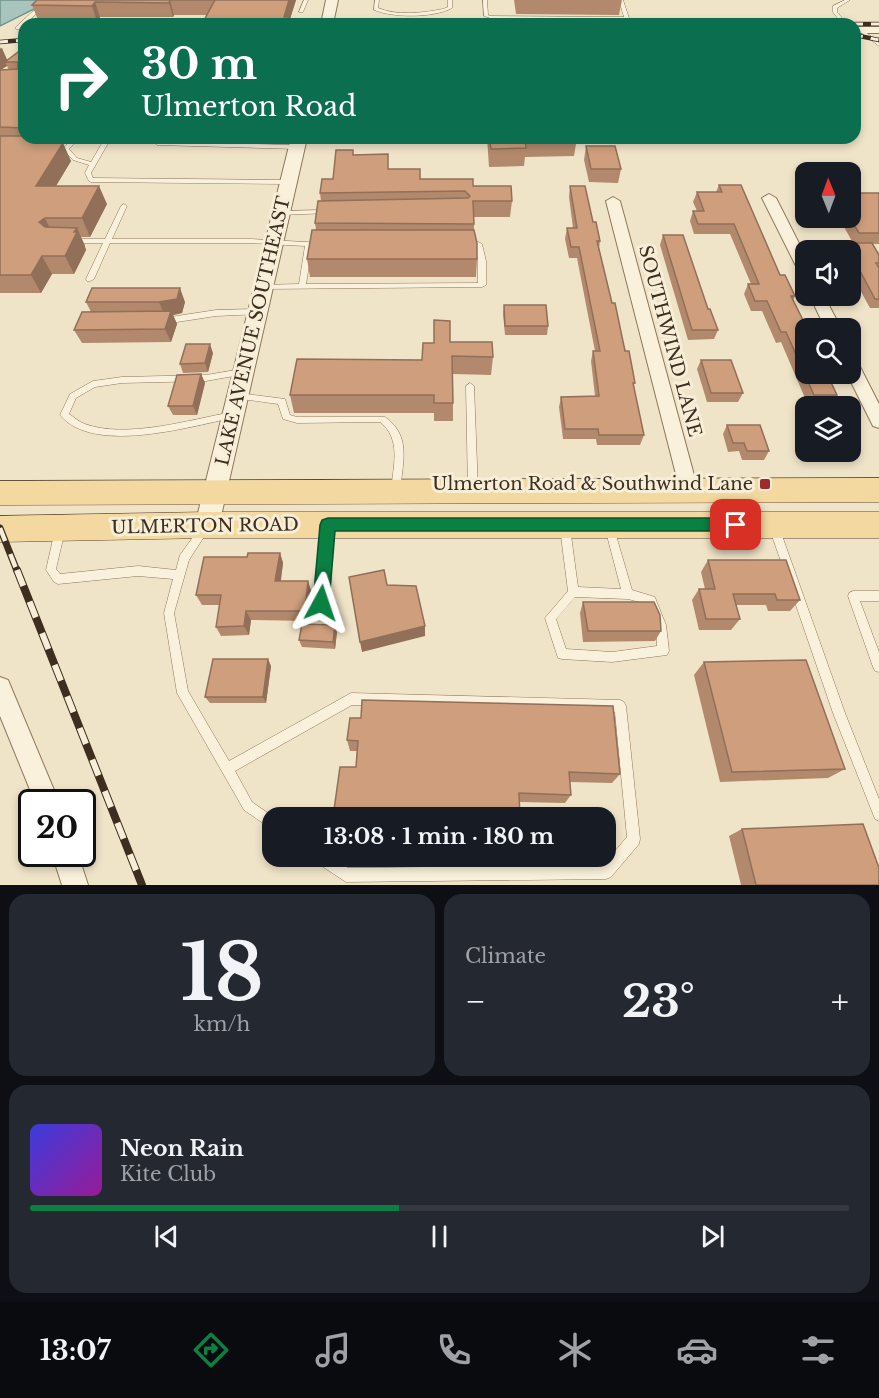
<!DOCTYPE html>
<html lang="en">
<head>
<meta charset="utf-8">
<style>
	body { margin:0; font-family:"Libre Baskerville",serif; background:#242831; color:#f1f3f6; height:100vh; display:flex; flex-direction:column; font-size:22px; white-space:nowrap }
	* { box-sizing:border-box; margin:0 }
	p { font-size:20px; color:#9ea1a6 }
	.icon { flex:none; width:33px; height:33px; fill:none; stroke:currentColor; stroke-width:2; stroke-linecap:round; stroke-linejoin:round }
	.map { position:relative; height:885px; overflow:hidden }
	.details { display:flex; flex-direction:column; gap:9px; padding:9px; background:#0d0f14; flex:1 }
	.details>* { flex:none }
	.banner { position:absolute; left:18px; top:18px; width:843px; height:126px; border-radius:18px; box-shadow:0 3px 9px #0003; background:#0b6e4f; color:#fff; overflow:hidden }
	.needle { width:39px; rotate:359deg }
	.tools { position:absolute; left:795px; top:162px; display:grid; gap:12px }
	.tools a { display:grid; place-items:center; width:66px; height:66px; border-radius:12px; background:#171b24; box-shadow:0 3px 9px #0003; font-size:30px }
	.speed { position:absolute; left:18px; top:789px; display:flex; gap:12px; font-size:30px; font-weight:700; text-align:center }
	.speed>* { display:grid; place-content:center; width:78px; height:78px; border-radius:50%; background:#171b24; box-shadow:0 3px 9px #0003; line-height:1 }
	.speed .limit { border:3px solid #111; border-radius:9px; background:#fff; color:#111 }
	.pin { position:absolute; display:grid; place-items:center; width:51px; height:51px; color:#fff; margin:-26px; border-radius:12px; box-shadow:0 3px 9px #0006 }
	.me { position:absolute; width:66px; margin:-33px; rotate:5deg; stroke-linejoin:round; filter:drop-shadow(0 0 4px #0008) }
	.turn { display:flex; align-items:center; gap:21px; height:126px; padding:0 24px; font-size:27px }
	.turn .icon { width:78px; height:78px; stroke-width:2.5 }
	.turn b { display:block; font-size:42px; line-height:51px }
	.big { font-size:45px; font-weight:700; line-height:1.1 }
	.details .tile { flex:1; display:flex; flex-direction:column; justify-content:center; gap:9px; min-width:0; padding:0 21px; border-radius:18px; background:#242831 }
	.details .dial { align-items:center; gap:0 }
	.dial b { font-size:78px; line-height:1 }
	.song { display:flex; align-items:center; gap:18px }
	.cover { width:72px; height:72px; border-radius:9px; background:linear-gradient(135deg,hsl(240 70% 55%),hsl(300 70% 35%)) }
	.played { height:6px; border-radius:3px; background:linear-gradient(90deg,#0b8043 45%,#363941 45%) }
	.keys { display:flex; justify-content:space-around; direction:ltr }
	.heat { display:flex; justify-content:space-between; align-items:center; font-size:33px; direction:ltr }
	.details .tiles { flex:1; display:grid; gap:9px; grid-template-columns:1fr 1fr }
	.tile:last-child { grid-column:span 2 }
	.trip { position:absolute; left:262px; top:807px; width:354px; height:60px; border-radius:18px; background:#171b24; box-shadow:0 3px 9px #0003; font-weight:700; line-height:60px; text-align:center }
	.dock { display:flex; height:96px; justify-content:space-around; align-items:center; background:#090b0e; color:#9ea1a6 }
	.dock .icon { width:42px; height:42px }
	.dock .selected { color:#0b8043 }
	.dock b { font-size:27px; color:#f1f3f6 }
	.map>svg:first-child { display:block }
</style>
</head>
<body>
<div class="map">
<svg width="879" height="885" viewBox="0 0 879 885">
	<rect width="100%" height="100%" fill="#f0e4c8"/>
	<path fill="#a9c4bc" stroke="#6f938a" stroke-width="1.5" d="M0,0H52L0,26Z"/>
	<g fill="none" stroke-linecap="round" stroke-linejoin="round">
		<g stroke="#8d765c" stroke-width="1">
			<path id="service" d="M55,0H61L36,14L20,29H16V27L32,12Z
				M304,0H308L303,12H299Z
				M375,0H379L378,8C397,16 423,13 443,9L448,7V0H452V8C434,18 393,18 374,10Z
				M483,0H487L488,15L490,16L624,17L619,0H623L631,24H627L625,19L490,18L484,16Z
				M845,0H850L837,8V12L847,24H842L833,12V6Z
				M861,29L879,42V46L859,31V30Z
				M73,138H79L69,149L77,158L91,162L105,138H111L91,173L93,178L288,180L291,182L288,184L91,182L89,181L85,173L89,165L73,160L65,152H53L50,150L53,148H63Z
				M159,142L297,145L300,147L297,149L157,145L156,144Z
				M124,204L127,206L112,239H251L324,243V247H312L306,284L478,283V261L475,246H465L461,244C466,240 477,240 482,244L486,261V285L482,287L263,289H260V285L299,284L305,246L251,243H110L94,279L90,281H87L86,279L103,243H72L68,241L72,239H105L121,206Z
				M327,210L329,211V213L281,215L278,213L281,211Z
				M257,309L260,310L261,312L260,314L216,316L164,324L160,321L164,318L216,310Z
				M242,369L245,370L246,372L245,374L206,381L122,383L95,387L76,398L69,414C74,417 79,422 85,424C126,439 189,420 232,412L236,415L232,418C188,427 93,455 60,415L70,394L93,381L122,377L206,375Z
				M470,383L474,386L478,491L476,494L473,495L470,494L468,491L466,386Z
				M238,393L285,399L290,415L297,417H385C406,432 405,451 402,474C401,481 401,488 399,494L396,495L393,494L391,491C393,467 402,439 380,422L297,423L283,419L278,404L235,398L234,396Z
				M774,523L777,524L779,527L845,713L879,799V821L875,819L833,713L769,527L771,524Z
				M327,524L330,525L332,528L326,603L325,606L321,608L317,606L316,603L322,528L324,525Z
				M565,524L568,525L570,528L578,587L621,589L605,528L607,525L610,524L613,525L632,590L655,597L656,600L666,625L669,651L667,655L612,662L562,659L558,658L545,618L568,591L560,528L562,525ZM575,597L628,599L647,604L656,625L657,646L612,652L566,649L556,619Z
				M204,525L207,526L209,529L189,560L174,613L188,691L229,761L351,693L620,700L624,702L626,706L640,839L639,844L611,877L606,879L346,882L314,861L313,856H331L348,868L603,865L627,837L615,712L352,705L235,771L252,802L275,818H273V830L244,810L177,693L164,613L173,579L138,576L58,584L54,582L46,570L55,530L57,527L60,526L63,527L65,530L56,569L60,574L138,566L176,570L180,555L201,526Z
				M853,591H879V601H860L879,652V672L875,671L873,667L848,596L849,593Z"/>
		</g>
		<g stroke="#8d765c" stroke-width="2">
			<path id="minor" d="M855,27H879V33H855Z
				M769,194L776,198L806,257V277L799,272L762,198Z
				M613,197L620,201L698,490L696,496L689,498L682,496L680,490L606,201Z
				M810,296H824L841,328H825Z
				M850,357L856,359L879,404V428L873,426L847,374H850Z
				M0,677L8,680L59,802H35L0,716Z
				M52,854H78L88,885H62Z"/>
		</g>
		<g stroke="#8d765c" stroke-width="2">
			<path id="tertiary" d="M326,0H338L333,24H321Z
				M291,138H307L219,525L216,532L207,536L198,532L195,525Z"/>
		</g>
		<g stroke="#5b4430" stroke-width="1">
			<path id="primary" d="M879,478V502L0,505V481Z
				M207,512H879V538H207L0,542V516Z"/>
		</g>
		<use href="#service" fill="#faf1dc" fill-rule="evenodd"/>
		<use href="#minor" fill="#faf1dc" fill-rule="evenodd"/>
		<use href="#tertiary" fill="#faf1dc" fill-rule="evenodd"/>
		<use href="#primary" fill="#f3d9a0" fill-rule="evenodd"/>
		<g stroke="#3d2e20" stroke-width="4.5">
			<path id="rail-far2" d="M855,24H879
				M855,35L879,40
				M0,42L24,40"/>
		</g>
		<g stroke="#3d2e20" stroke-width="7">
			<path id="rail-far1" d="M0,528L17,571"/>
		</g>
		<g stroke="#3d2e20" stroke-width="8">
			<path id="rail" d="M17,570L142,885"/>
		</g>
		<use href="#rail-far2" stroke="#f7eed8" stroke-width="3" stroke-dasharray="8" stroke-linecap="butt"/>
		<use href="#rail-far1" stroke="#f7eed8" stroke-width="4.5" stroke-dasharray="14" stroke-linecap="butt"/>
		<use href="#rail" stroke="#f7eed8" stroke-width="6" stroke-dasharray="17" stroke-linecap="butt"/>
	</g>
	<path fill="#b2896c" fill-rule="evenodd" d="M37,0H296L289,22L290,24H202L207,15H174L173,17H100L97,21L38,20L32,5Z
		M514,0H622L619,15L516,14Z
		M0,47L7,60L24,52V138H55L52,143L71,161L56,186L107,204L90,237H81L85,246V247L86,250L74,274H52L41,293H0ZM7,66L9,70H1Z
		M223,138H252L250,142L224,141Z
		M487,138H577L574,156L525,157L524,166L489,167Z
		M586,146L621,169L618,183L589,182L584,160Z
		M354,155L389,169L420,179L473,186L512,201L510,217H474V230L477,259L476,277H310L307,259L316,230L315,223L321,201L320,193Z
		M719,185L795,296L793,300L830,376L829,378L837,395L830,404L808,405L781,342L776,343L762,311H751L744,294L748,284H751L730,234H694L690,221L693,211H697L693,202L697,192H716Z
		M570,186L593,222L600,241L599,248L612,303L635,383L633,386L644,435L640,445H597L596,439H563L559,407L561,397L595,396L591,361L593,351H595L577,258H569L565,239L567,228H573L569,197Z
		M879,193V244H872L879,255V308H870L854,279H850V250H838L839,249H841L844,243H853L839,218H850Z
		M663,235L708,309L718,330L714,339L688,340L660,245Z
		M86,302H185L182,313L173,315L177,324L171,342L82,343L74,330L91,312Z
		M504,305L548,326L547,335H505L503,314Z
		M450,342L493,357L491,375L453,374V421H434V413H294L290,395L422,360L434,343Z
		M213,353L208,372L183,373L180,364Z
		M701,360L743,393L738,402H707L697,369Z
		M201,374L205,383L197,415H173L168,406Z
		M727,425L769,451L764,460H742L739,451L728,452L723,434Z
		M280,553L283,563L281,581H308L311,591L308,621L251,620L249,635L221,636L216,627L220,605H202L196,595L247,557Z
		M708,560L800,600L790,611H768L766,605H736L740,619L731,630H699L692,600L699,589H705L701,572Z
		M583,602L661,631L655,641L583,642L580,613Z
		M337,632L335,649L302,647L299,640Z
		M704,662L845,769L828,778L720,782L694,675Z
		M271,666L266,703H210L205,697Z
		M350,718L620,774L612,783L570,782L571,795L565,803L519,802L520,818H334L356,767L357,751H350L347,740Z
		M742,829L879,885H741L729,836Z"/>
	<path fill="#916f58" d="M170,0L174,15L173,17L169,3Z
		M289,0H296L289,22L290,24H285L284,17Z
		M95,2L100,17L97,21L92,6Z
		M2,48L8,62H5L7,66L0,70V49Z
		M35,138H37L45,154L33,142Z
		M47,138H55L50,146Z
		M63,143L71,161L45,204L36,186Z
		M99,186L107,204L90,237L82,218Z
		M45,218L54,237L39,222Z
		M77,228L85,246V247L86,250L74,274L65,256Z
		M42,256L52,274L41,293L31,275Z
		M180,288L185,302L182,313L173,315L177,324L171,342L165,329V316L159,302Z
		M210,344L213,353L208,372L205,363Z
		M201,374L205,383L197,415L193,406Z
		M280,553L283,563L279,591L275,581Z
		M308,581L311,591L308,621L305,611Z
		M246,611L251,620L249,635L244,626Z
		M335,625L337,632L335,649L333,642Z
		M425,626V636L362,652L360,642Z
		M268,659L271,666L266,703L263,697Z"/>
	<path fill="#cf9f7d" stroke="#916f58" stroke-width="1.5" d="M37,0H289L284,17H289L287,24H202L215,0H170L169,3L95,2L92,6L32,5Z
		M18,52L23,53L24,52V128L0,127V70L18,69V62H5Z
		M0,136H24V138H35L33,142L63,143L36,186H99L82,218H45L39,222L45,227L77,228L74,232H77L65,256H42L31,275H0Z
		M489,138H577L525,139L526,148L491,149Z
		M586,146H615L621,169H591Z
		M336,150H353V155L388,154V169H420V179H473V186H511L512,201H473L474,224L315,223L318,201L468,198L470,196L465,191L320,193L322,179H333Z
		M719,185H741L780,275H785L795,296H791L807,328H806V374H829L830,376H828L837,395H814L786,332H781L767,301H755L748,284H759L734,224H698L693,211H704L697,192H722Z
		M570,186H585L593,222H596L600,241H597L612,303H615L625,351H629L635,383H633L644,435H599L598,429H565L561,397L599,396L593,351H600L579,247H571L567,228H577Z
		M850,193H879V233H859L850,218Z
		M312,230H474L477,243V259H307Z
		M663,235H683L708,309H710L718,330H692Z
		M844,243H872L879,255V263H876L879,268V299H875L859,269H850V250H839V249H848Z
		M92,288H180L177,299L159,302H86Z
		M504,305H546L548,326H505Z
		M171,311L165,329L74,330L82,312Z
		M434,320L450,321V342H492L493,357L452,356L453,403H434V395H290L297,359L422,360L423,343H434Z
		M186,344H210L205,363L180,364Z
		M701,360H731L743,393H711Z
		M201,374L193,406H168L177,375Z
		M727,425H760L769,451H747L744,443H733Z
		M248,553H280L275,581H308L305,611H246L244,626L216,627L221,595H196L204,557H247Z
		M708,560H786L800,600H777L775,594H733L740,619H706L699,589H715Z
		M384,570L387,585L416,586L425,626L360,642L349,577Z
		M583,602H654L660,615L661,631H588Z
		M302,624L335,625L333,642L299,640Z
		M213,659H268L263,697H205Z
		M806,660L845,769L732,772L704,662Z
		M362,700L613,706L620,774L569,772L571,795L519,793L520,818L333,817L340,767H356L358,741L347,740L350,718H361Z
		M863,824L879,868V885H756L742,829Z"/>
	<path fill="#0b8043" stroke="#07532c" stroke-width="1.5" d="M328,518H736L742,520L744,525L742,529L736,531H335L329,603L327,608L321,610L315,608L313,603L320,525L322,520Z"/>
	<rect fill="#9e2a2b" stroke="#f7eed8" stroke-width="2" x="759" y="478" width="12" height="12" rx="3"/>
	<g text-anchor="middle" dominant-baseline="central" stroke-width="6" stroke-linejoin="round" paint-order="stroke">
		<g font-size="18" fill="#3d2e20" stroke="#f7eed8">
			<text transform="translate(253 331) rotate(-77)">LAKE AVENUE SOUTHEAST</text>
			<text transform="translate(670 341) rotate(75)">SOUTHWIND LANE</text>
			<text transform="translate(205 526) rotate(-1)">ULMERTON ROAD</text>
		</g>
		<g font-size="18" fill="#3d2e20" stroke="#f7eed8" text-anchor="end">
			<text x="753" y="484">Ulmerton Road &amp; Southwind Lane</text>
		</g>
	</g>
</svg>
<div class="tools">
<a><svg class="needle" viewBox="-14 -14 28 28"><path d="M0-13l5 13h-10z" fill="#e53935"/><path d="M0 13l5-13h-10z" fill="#9ea1a6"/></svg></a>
<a><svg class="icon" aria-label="sound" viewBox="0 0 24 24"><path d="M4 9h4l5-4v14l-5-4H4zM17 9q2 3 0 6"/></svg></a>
<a><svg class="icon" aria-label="search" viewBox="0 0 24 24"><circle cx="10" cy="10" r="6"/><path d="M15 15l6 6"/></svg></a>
<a><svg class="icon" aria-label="layers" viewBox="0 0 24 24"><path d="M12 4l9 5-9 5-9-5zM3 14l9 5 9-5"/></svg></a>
</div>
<div class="speed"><div class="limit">20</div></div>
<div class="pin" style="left:736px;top:525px;background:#d93025"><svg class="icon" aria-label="arrive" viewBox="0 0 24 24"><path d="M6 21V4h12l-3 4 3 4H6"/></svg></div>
<svg class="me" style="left:321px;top:603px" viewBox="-20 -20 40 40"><path d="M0-17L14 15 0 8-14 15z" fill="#0b8043" stroke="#fff" stroke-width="4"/></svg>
<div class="trip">13:08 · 1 min · 180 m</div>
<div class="banner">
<div class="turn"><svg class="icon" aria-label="right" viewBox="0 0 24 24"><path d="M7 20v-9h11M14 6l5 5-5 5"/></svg><div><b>30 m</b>Ulmerton Road</div></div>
</div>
</div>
<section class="details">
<div class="tiles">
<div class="tile dial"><b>18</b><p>km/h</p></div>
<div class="tile"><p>Climate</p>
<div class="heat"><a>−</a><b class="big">23°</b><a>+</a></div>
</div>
<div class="tile">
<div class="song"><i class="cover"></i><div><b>Neon Rain</b><p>Kite Club</p></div></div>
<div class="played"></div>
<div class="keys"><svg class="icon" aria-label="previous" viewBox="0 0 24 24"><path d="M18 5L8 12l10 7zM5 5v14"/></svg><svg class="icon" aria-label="pause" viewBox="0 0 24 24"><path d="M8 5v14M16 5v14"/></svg><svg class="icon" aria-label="next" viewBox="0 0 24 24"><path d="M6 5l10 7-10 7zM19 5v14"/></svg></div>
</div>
</div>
</section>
<nav class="dock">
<b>13:07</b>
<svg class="icon selected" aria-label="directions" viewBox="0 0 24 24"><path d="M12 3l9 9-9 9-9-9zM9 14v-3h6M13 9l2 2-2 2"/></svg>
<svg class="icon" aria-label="music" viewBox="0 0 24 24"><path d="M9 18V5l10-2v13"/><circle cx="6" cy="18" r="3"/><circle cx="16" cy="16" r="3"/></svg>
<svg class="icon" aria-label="phone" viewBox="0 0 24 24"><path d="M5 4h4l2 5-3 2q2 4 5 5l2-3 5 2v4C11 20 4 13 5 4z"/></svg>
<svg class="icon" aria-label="climate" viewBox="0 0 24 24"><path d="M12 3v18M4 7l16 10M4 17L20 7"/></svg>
<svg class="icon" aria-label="car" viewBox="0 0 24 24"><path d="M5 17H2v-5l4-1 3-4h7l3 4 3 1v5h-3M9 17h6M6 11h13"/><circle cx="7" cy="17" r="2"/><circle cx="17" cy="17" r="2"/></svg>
<svg class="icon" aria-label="filters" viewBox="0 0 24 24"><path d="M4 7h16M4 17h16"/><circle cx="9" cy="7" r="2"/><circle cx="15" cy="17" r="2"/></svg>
</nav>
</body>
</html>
